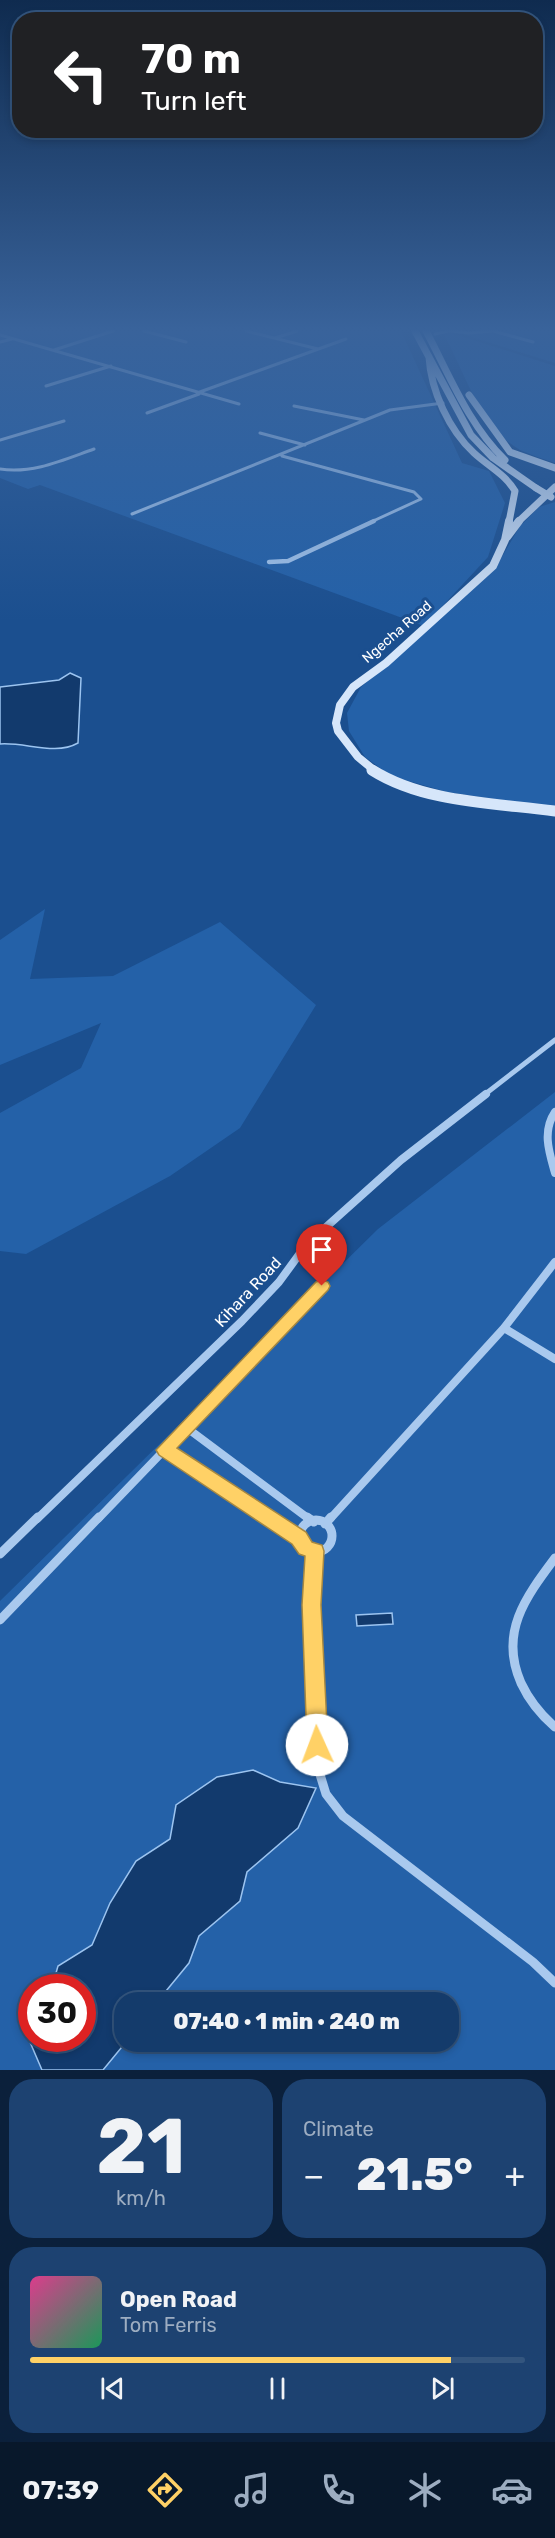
<!DOCTYPE html>
<html lang="en">
<head>
<meta charset="utf-8">
<style>
	body { margin:0; font-family:Rubik,sans-serif; background:#1d4271; color:#f1f3f6; height:100vh; display:flex; flex-direction:column; font-size:22px; white-space:nowrap }
	* { box-sizing:border-box; margin:0 }
	p { font-size:20px; color:#9dadc1 }
	.icon { flex:none; width:33px; height:33px; fill:none; stroke:currentColor; stroke-width:2; stroke-linecap:round; stroke-linejoin:round }
	.map { position:relative; height:2070px; overflow:hidden }
	.drawer { display:flex; flex-direction:column; gap:9px; padding:9px; background:#0b203b; flex:1 }
	.drawer>* { flex:none }
	.guide { position:absolute; left:12px; top:12px; width:531px; height:126px; border-radius:24px; box-shadow:0 3px 9px #0003,0 0 0 2px #33557e; background:#202124; color:#fff; overflow:hidden }
	.speed { position:absolute; left:18px; top:1974px; display:flex; gap:12px; font-size:30px; font-weight:700; text-align:center }
	.speed>* { display:grid; place-content:center; width:78px; height:78px; border-radius:50%; background:#143b6b; box-shadow:0 3px 9px #0003,0 0 0 2px #33557e; line-height:1 }
	.speed .limit { border:9px solid #d22; background:#fff; color:#111 }
	.pin { position:absolute; display:grid; place-items:center; width:51px; height:51px; color:#fff; margin:-62px -26px; border-radius:50% 50% 50% 0; rotate:-45deg; box-shadow:0 0 6px #0007 }
	.pin .icon { rotate:45deg }
	.me { position:absolute; width:66px; margin:-33px; rotate:358deg; stroke-linejoin:round; filter:drop-shadow(0 0 4px #0008) }
	.turn { display:flex; align-items:center; gap:21px; height:126px; padding:0 30px; font-size:27px }
	.turn .icon { width:78px; height:78px; stroke-width:2.5 }
	.turn b { display:block; font-size:42px; line-height:51px }
	.big { font-size:45px; font-weight:800; line-height:1.1 }
	.drawer .card { flex:1; display:flex; flex-direction:column; justify-content:center; gap:9px; min-width:0; padding:0 21px; border-radius:24px; background:#1d4271 }
	.drawer .dial { align-items:center; gap:0 }
	.dial b { font-size:78px; line-height:1 }
	.song { display:flex; align-items:center; gap:18px }
	.cover { width:72px; height:72px; border-radius:9px; background:linear-gradient(135deg,hsl(330 70% 55%),hsl(150 70% 35%)) }
	.played { height:6px; border-radius:3px; background:linear-gradient(90deg,#ffd166 85%,#33557e 85%) }
	.keys { display:flex; justify-content:space-around; direction:ltr }
	.heat { display:flex; justify-content:space-between; align-items:center; font-size:33px; direction:ltr }
	.drawer .tiles { flex:1; display:grid; gap:9px; grid-template-columns:1fr 1fr }
	.card:last-child { grid-column:span 2 }
	.trip { position:absolute; left:114px; top:1992px; width:345px; height:60px; border-radius:24px; background:#143b6b; box-shadow:0 3px 9px #0003,0 0 0 2px #33557e; font-weight:800; line-height:60px; text-align:center }
	.dock { display:flex; height:96px; justify-content:space-around; align-items:center; background:#08182b; color:#9dadc1 }
	.dock .icon { width:42px; height:42px }
	.dock .on { color:#ffd166 }
	.dock b { font-size:27px; color:#f1f3f6 }
	.map>svg:first-child { display:block }
</style>
</head>
<body>
<div class="map">
<svg width="555" height="2070" viewBox="0 0 555 2070">
	<rect width="100%" height="100%" fill="#1b4f8f"/>
	<path fill="#2461a8" fill-rule="evenodd" d="M0,331H401L462,463L489,471L505,503L488,557L424,626L40,485L28,489L0,478Z
		M452,331H555V363Z
		M448,332L555,366V463C544,459 531,455 520,450C480,428 465,372 444,335Z
		M555,502V808L447,792L391,776L365,757L349,731L347,713L361,687L496,567L520,526L539,507Z
		M45,909L30,979L113,976L220,922L316,1005L240,1128L170,1176L26,1254L0,1251V1113L81,1068L101,1023L0,1065V940Z
		M555,1092V2070H0V1601L378,1229ZM32,1988H82V2038H32ZM124,2002H448V2042H124Z"/>
	<path fill="#123a6d" stroke="#9cc4f0" stroke-width="1.5" d="M70,673L81,678L78,743C55,756 26,742 0,744V687L59,680Z
		M392,1613L393,1624L357,1626L356,1615Z
		M253,1770L280,1782L316,1788L298,1828L247,1872L240,1901L199,1936L189,1963L157,2002H124L126,2042L103,2070H42L27,2035L31,2029L32,2038H82V1988L52,1987L58,1966L92,1945L110,1903L136,1861L170,1839L176,1805L217,1777Z"/>
	<g fill="none" stroke-linecap="round" stroke-linejoin="round">
		<path stroke="#a9c9ee" stroke-width="3" d="M144,331L186,342
			M246,331L318,349
			M450,331L469,333L494,331
			M493,331L533,342
			M435,334L449,331
			M0,335L239,404
			M275,338L297,331
			M0,342L12,339
			M54,350L113,331
			M46,386L111,366
			M197,393L346,339
			M294,406L364,420
			M147,413L199,394
			M260,433L305,445
			M0,440L64,421
			M282,456L414,492L421,499L371,522
			M0,469C33,474 63,460 94,449
			M132,514L390,410L443,403"/>
		<path stroke="#a9c9ee" stroke-width="4.5" d="M269,562L288,561L374,521"/>
		<path stroke="#a9c9ee" stroke-width="5" d="M484,1095L555,1040"/>
		<path stroke="#a9c9ee" stroke-width="8" d="M555,1112C542,1131 549,1152 555,1173
			M504,1328L555,1359
			M187,1428L309,1519
			M165,1450L269,1519
			M37,1519L242,1321L279,1282L306,1245L401,1160L486,1094
			M98,1519L322,1286
			M330,1519L504,1328L555,1262"/>
		<path stroke="#a9c9ee" stroke-width="9" d="M267,1517L299,1538
			M307,1517L314,1522
			M300 1536a16 16 0 1 1 32 0a16 16 0 1 1-32 0Z
			M325,1524L331,1517
			M315,1551L312,1605L318,1768L326,1794L343,1816L533,1962L555,1983
			M0,1554L38,1517
			M555,1558C525,1598 499,1633 521,1683C529,1700 541,1715 555,1727
			M0,1620L99,1517"/>
		<path stroke="#d6e6fa" stroke-width="7" d="M415,331L471,435L493,458L536,488
			M426,331C450,376 468,424 505,460
			M429,357C431,391 449,430 474,453C488,466 505,474 515,491L509,522
			M469,395L510,452L555,468
			M518,522L555,487"/>
		<path stroke="#d6e6fa" stroke-width="8" d="M507,537L519,521
			M375,771L358,757L338,731L336,723L340,705L353,687L386,663L493,566L505,540L509,521"/>
		<path stroke="#d6e6fa" stroke-width="11" d="M372,770C424,803 496,803 555,811"/>
		<path stroke="#d6e6fa" stroke-width="7" d="M536,488L551,497"/>
	</g>
	<linearGradient id="sky" x2="0" y2="1"><stop stop-color="#0f2b4f"/><stop offset="0.53" stop-color="#39639b"/><stop offset="1" stop-color="#39639b" stop-opacity="0"/></linearGradient>
	<rect width="555" height="621" fill="url(#sky)"/>
	<path fill="#ffd166" stroke="#a68842" stroke-width="1.5" d="M322,1280L328,1282L330,1286L328,1290L177,1448L306,1532L312,1542L322,1545L324,1551L321,1605L328,1745L325,1752L317,1755L310,1752L307,1745L302,1605L305,1556L299,1554L292,1544L159,1455L156,1450L316,1282Z"/>
	<g text-anchor="middle" dominant-baseline="central" stroke-width="6" stroke-linejoin="round" paint-order="stroke">
		<g font-size="14" fill="#fff" stroke="#1b4f8f">
			<text transform="translate(397 632) rotate(-41)">Ngecha Road</text>
		</g>
		<g font-size="16" fill="#fff" stroke="#1b4f8f">
			<text transform="translate(248 1292) rotate(-47)">Kihara Road</text>
		</g>
	</g>
</svg>
<div class="speed"><div class="limit">30</div></div>
<div class="pin" style="left:322px;top:1286px;background:#d93025"><svg class="icon" aria-label="arrive" viewBox="0 0 24 24"><path d="M6 21V4h12l-3 4 3 4H6"/></svg></div>
<svg class="me" style="left:317px;top:1745px" viewBox="-20 -20 40 40"><circle r="19" fill="#fff"/><path d="M0-13L10 11 0 6-10 11z" fill="#ffd166"/></svg>
<div class="trip">07:40 · 1 min · 240 m</div>
<div class="guide">
<div class="turn"><svg class="icon" aria-label="left" viewBox="0 0 24 24"><path d="M17 20v-9H6M10 6l-5 5 5 5"/></svg><div><b>70 m</b>Turn left</div></div>
</div>
</div>
<section class="drawer">
<div class="tiles">
<div class="card dial"><b>21</b><p>km/h</p></div>
<div class="card"><p>Climate</p>
<div class="heat"><a>−</a><b class="big">21.5°</b><a>+</a></div>
</div>
<div class="card">
<div class="song"><i class="cover"></i><div><b>Open Road</b><p>Tom Ferris</p></div></div>
<div class="played"></div>
<div class="keys"><svg class="icon" aria-label="previous" viewBox="0 0 24 24"><path d="M18 5L8 12l10 7zM5 5v14"/></svg><svg class="icon" aria-label="pause" viewBox="0 0 24 24"><path d="M8 5v14M16 5v14"/></svg><svg class="icon" aria-label="next" viewBox="0 0 24 24"><path d="M6 5l10 7-10 7zM19 5v14"/></svg></div>
</div>
</div>
</section>
<nav class="dock">
<b>07:39</b>
<svg class="icon on" aria-label="directions" viewBox="0 0 24 24"><path d="M12 3l9 9-9 9-9-9zM9 14v-3h6M13 9l2 2-2 2"/></svg>
<svg class="icon" aria-label="music" viewBox="0 0 24 24"><path d="M9 18V5l10-2v13"/><circle cx="6" cy="18" r="3"/><circle cx="16" cy="16" r="3"/></svg>
<svg class="icon" aria-label="phone" viewBox="0 0 24 24"><path d="M5 4h4l2 5-3 2q2 4 5 5l2-3 5 2v4C11 20 4 13 5 4z"/></svg>
<svg class="icon" aria-label="climate" viewBox="0 0 24 24"><path d="M12 3v18M4 7l16 10M4 17L20 7"/></svg>
<svg class="icon" aria-label="car" viewBox="0 0 24 24"><path d="M5 17H2v-5l4-1 3-4h7l3 4 3 1v5h-3M9 17h6M6 11h13"/><circle cx="7" cy="17" r="2"/><circle cx="17" cy="17" r="2"/></svg>
</nav>
</body>
</html>
